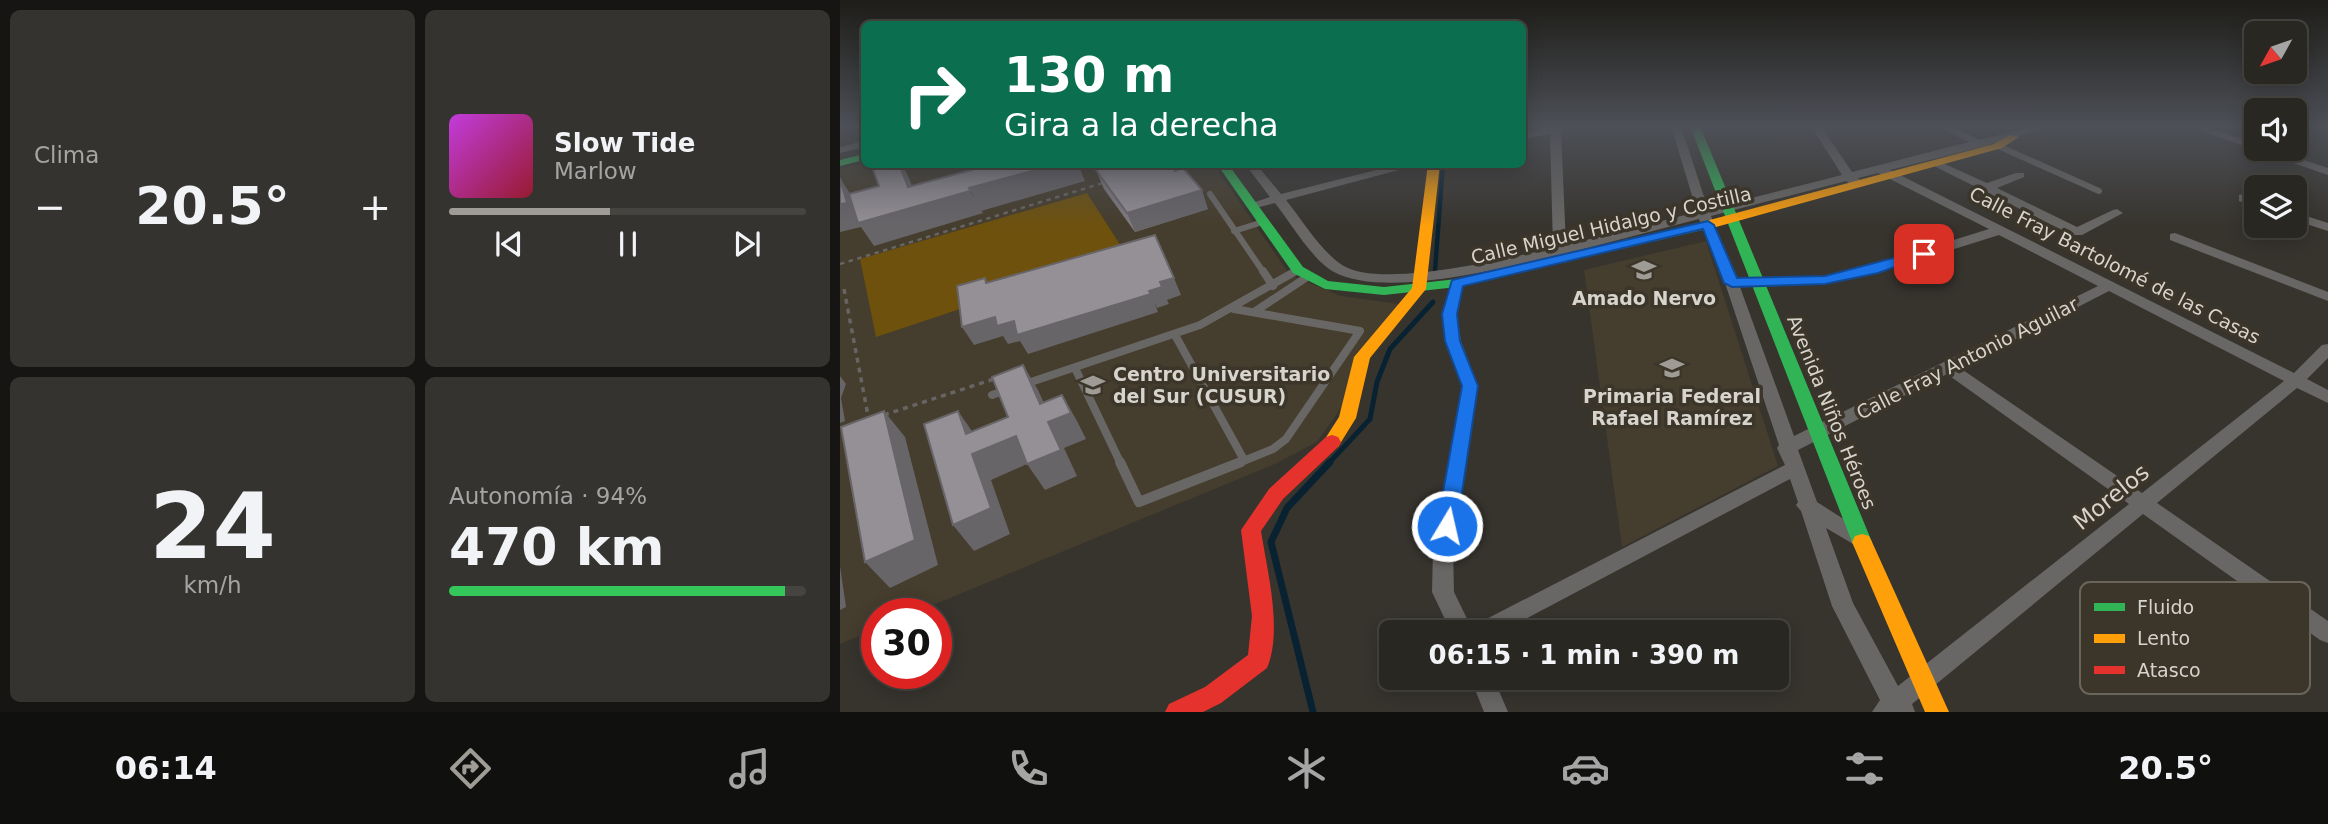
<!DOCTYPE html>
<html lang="es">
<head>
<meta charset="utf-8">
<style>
	body { margin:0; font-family:"DejaVu Sans",sans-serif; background:#35332f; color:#f1f3f6; height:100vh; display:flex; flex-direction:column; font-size:26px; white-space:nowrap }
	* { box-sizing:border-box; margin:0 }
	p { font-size:23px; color:#a5a5a5 }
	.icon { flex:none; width:38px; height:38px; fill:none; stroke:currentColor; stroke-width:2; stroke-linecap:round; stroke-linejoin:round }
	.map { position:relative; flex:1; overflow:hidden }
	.side { display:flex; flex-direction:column; gap:10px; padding:10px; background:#171513; width:840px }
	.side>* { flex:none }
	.banner { position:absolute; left:21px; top:21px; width:665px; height:147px; border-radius:10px; box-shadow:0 4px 18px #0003,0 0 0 2px #454440; background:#0b6e4f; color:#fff; overflow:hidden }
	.needle { width:46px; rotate:230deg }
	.controls { position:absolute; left:1404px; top:21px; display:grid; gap:14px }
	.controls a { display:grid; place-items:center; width:63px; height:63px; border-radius:10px; background:#292722; box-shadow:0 4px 18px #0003,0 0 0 2px #454440; font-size:35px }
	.speed { position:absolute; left:21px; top:598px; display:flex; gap:14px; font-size:35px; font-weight:700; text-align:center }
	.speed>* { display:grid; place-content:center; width:91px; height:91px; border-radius:50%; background:#292722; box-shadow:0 4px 18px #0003,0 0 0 2px #454440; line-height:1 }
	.speed .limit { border:10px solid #d22; background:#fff; color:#111 }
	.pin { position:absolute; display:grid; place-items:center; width:60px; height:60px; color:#fff; margin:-30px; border-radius:14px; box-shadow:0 4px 10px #0006 }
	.me { position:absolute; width:77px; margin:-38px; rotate:9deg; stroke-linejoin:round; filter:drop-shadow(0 0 5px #0008) }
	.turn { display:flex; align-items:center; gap:24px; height:147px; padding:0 28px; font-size:32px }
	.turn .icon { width:91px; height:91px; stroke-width:2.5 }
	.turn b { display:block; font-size:49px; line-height:60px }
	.big { font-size:52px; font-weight:700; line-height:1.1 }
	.side .widget { flex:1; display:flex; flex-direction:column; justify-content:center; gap:10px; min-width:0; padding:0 24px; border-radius:10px; background:#35332f }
	.side .dial { align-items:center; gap:0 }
	.dial b { font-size:91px; line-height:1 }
	.song { display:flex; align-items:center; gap:21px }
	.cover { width:84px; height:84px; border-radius:10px; background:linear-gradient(135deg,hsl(290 70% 55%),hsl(350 70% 35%)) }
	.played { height:7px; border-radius:4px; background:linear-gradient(90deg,#9f9c95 45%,#454440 45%) }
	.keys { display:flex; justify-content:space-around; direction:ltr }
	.heat { display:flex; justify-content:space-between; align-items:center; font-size:38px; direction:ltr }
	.charge { height:10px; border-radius:5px; background:linear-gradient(90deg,#34c759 94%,#454440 0) }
	.side .tiles { flex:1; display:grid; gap:10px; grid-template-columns:repeat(2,1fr) }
	.trip { position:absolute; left:539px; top:620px; width:410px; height:70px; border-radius:10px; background:#292722; box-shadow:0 4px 18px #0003,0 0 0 2px #454440; font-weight:700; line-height:70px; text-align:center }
	.menu { display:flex; height:112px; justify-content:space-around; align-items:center; background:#10100e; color:#a5a5a5 }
	.menu .icon { width:49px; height:49px }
	.menu .current { color:#9f9c95 }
	.menu b { font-size:32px; color:#f1f3f6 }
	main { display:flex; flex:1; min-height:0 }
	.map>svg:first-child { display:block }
</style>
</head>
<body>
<main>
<section class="side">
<div class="tiles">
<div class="widget"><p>Clima</p>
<div class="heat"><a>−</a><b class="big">20.5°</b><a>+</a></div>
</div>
<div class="widget">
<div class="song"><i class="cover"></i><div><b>Slow Tide</b><p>Marlow</p></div></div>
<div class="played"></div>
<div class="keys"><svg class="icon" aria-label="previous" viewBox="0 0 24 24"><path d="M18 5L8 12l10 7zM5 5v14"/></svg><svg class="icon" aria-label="pause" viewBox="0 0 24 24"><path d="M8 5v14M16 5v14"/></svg><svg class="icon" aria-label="next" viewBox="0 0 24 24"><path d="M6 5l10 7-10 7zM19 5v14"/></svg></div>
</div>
<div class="widget dial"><b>24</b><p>km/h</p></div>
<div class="widget"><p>Autonomía · 94%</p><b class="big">470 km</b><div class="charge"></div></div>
</div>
</section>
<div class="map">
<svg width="1488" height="712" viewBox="0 0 1488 712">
	<rect width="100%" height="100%" fill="#37342e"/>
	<path fill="#453d2d" d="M24,163L374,165L450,275L501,296L559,304L501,408L477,442L435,464L71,614H37V629L0,644V169Z
		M866,241L938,466L782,547L744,270Z"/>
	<path fill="#6d510d" d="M247,193L286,254L36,337L20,259Z"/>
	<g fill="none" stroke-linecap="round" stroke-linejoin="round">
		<path stroke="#092232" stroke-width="4.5" d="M595,270L603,164"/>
		<path stroke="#092232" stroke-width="5" d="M488,464L530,419L537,382L550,349L593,302"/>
		<path stroke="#092232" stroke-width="7" d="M473,712L431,542L447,508L490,462"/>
		<path stroke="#676563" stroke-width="2.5" stroke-dasharray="4.5 4.5" stroke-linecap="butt" d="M0,264L266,182"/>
		<path stroke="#676563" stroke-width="3.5" stroke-dasharray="5 5" stroke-linecap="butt" d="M4,289L29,421
			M44,415L157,378"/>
		<path stroke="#696765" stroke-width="6" d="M1158,146L1259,191
			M370,194L424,273
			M394,231L423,222
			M453,273L458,270"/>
		<path stroke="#696765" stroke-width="8" d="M423,271L433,286
			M394,309L520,331L446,439L433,449L396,464
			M414,312L467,277
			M335,335L404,460
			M235,368L281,464
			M185,384L360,325L456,271
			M152,395L169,389"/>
		<path stroke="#696765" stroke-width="10" d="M280,462L299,502L401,462"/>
		<path fill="#696765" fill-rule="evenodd" d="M710,126H736L721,131L726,245L857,212L831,126H841L868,209L1002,175L971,126H981L1012,172L1129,142L1097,126H1111L1140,140L1193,126H1211L1145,146L1050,170L1454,373L1482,345L1488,344V358L1467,379L1488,390V403L1457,388L1317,503L1488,621V643L1480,640L1303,514L1072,704L1075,712H1032L1040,700L992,606L961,511L956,505L958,502L950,479L661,632H611L592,592L593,549L622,386L605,341L603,314L612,280L617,279L624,283L617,314L621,341L638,386L613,549L614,592L631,627L945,465L937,448L939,445L885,283L859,219L728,253L732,259L725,263L720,262L716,256C662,268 545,299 494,272C473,261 450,222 435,203L412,209L406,205L430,197L405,164H416L441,194L560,164H581L446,200C463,221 480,250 502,265C541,290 668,258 713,248L710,134L682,139V133ZM1038,173L1149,229L1030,266L985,276L897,279L871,216L1006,181L1013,186H1021L1023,183L1018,178ZM1159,235L1258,286L954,436L900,287L985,284L1038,273ZM1269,291L1444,381L1302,493L1120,368ZM1107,374L1289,504L1058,686L1013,603L986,528L1020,548L1027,546L1030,540L1027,534L977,502L958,450Z
			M1347,126H1363L1416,144V149H1430L1488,168V175Z
			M24,141V147L0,153V147Z
			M1096,160L1147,183L1176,173H1184V177L1157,188L1237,227L1273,210L1277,209L1283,213L1242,235H1232L1092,165L1090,163Z
			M1403,194L1416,199V207L1399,201V195Z
			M1454,212L1488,223V231L1454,220Z
			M1335,233L1488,292V301L1330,240V234Z
			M630,677H653L668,712H644Z"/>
		<path fill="#30b455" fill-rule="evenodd" d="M850,126H860L1032,542L1029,548L1022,550L1015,548L1012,542Z
			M24,154V160L0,166V160Z
			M377,164H388L463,267L488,281L544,287L617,279L871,220L877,224L871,228L617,287L544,295L485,289L453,273Z"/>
		<path fill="#ff9f0a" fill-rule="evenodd" d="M1170,135L1179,137L1162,148L876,227H866L865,224L866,221L1154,144Z
			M588,164H600L586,289L530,358L516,418L498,447H486L483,442L499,417L514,357L572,288Z
			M1022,534L1029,536L1032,542L1109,712H1085L1012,542L1015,536Z"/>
		<path fill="#e5322d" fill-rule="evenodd" d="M492,435L498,437L501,442L498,447L443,499L421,531C427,570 443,631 427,668L381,703L363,712H325L329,704L365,687L408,655L412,616L401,530L429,489L486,437Z"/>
	</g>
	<path fill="#807c81" d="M256,170L368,209L295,232L264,189Z"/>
	<path fill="#686569" d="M59,164H63L80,205L130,191L143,213L34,246L21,227L0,232V178L15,201L68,187Z
		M218,164H238L245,181L141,211L129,188Z
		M362,190L368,209L295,232L287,213Z
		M334,278L341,295L327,300L329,304L317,308L309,291L320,282Z
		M311,294L318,312L188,354L180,341L168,344L163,336L134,345L122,327L155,317Z
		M183,365L198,390L212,421L222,395L237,421L246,439L224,448L237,476L205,490L187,464L151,480L170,534L134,551L113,525L126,434L118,411L136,437L176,436L200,404Z
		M0,376L6,384L1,398L5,421L0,423Z
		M44,411L65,437L98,565L50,588L25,562Z
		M0,566L6,607L0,610Z"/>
	<path fill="#959096" stroke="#686569" stroke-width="2" d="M31,164H59L68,187L146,166L145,164H218L129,188L130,191L18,223L9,194L39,186Z
		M276,164H330L335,171L343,168L362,190L287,213L256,170Z
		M0,178L7,203L0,204Z
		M315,235L334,278L320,282L322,287L309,291L311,294L177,335L174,321L157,326L155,317L122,327L117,286L145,278L146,283Z
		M183,365L200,404L222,395L231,413L208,422L221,450L187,464L176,436L132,454L151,508L113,525L84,424L118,411L126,434L168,417L152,377Z
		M44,411L75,540L25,562L1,427Z"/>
	<linearGradient id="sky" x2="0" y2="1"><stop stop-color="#1e1d19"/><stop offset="0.56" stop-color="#4d5057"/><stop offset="1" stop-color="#4d5057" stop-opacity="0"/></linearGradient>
	<rect width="1488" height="226" fill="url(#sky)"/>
	<path fill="#1a73e8" stroke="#114b97" stroke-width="2" d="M868,221L874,225L897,278L985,276L1084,250L1091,254L1038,273L985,284L892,287L884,283L863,229L623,286L617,314L620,341L638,386L617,526L614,532H600L597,526L622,386L605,341L602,314L612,280Z"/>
	<defs>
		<g id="school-bare" transform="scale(1.89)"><path d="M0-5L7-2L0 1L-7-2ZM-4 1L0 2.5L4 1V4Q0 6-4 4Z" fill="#9f9c95" stroke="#3b352a" stroke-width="2.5" paint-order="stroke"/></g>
		<g id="university-bare" transform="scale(1.89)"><path d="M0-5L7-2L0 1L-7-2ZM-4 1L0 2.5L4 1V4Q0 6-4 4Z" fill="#9f9c95" stroke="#3b352a" stroke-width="2.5" paint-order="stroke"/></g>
	</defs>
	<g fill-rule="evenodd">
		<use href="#school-bare" x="804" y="270"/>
		<use href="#school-bare" x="832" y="368"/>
		<use href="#university-bare" x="253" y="385"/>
	</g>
	<g text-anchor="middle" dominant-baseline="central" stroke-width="7" stroke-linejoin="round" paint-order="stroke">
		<g font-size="19" fill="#d7d4cd" stroke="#3b352a">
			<text transform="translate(771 225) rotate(-13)">Calle Miguel Hidalgo y Costilla</text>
			<text transform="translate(1275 265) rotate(27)">Calle Fray Bartolomé de las Casas</text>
			<text transform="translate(1127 358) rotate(-27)">Calle Fray Antonio Aguilar</text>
			<text transform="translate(992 412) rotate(68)">Avenida Niños Héroes</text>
		</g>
		<g font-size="19" font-weight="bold" fill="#d7d4cd" stroke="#3b352a">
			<text x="804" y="298">Amado Nervo</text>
			<text x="273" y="374" text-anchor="start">Centro Universitario<tspan x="273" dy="22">del Sur (CUSUR)</tspan></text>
			<text x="832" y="396">Primaria Federal<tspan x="832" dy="22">Rafael Ramírez</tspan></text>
		</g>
		<g font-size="23" fill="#d7d4cd" stroke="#3b352a">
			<text transform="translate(1271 497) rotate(-39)">Morelos</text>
		</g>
	</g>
	<rect x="1240" y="582" width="230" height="112" rx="10" fill="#3b352a" stroke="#6a655b" stroke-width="2"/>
	<rect x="1254" y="603" width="31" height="8" fill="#30b455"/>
	<rect x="1254" y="634" width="31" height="9" fill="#ff9f0a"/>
	<rect x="1254" y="666" width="31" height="8" fill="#e5322d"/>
	<g font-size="19" fill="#d7d4cd">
		<text x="1297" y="614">Fluido</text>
		<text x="1297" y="645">Lento</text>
		<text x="1297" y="677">Atasco</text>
	</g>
</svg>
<div class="controls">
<a><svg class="needle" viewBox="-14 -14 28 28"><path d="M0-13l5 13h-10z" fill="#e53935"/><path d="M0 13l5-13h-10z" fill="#a5a5a5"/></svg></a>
<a><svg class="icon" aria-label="sound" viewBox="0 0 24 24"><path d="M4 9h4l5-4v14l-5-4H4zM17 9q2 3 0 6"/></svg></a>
<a><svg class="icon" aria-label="layers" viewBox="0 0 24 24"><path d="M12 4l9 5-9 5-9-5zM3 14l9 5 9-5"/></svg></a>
</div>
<div class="speed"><div class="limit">30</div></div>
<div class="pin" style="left:1084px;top:254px;background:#d93025"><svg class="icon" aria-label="arrive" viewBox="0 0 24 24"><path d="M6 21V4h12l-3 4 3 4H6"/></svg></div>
<svg class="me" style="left:607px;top:526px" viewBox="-20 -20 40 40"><circle r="17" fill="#1a73e8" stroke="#fff" stroke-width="3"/><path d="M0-11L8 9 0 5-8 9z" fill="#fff"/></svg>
<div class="trip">06:15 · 1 min · 390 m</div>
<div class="banner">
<div class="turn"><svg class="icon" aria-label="right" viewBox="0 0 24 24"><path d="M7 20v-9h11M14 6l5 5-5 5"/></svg><div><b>130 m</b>Gira a la derecha</div></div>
</div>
</div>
</main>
<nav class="menu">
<b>06:14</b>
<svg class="icon current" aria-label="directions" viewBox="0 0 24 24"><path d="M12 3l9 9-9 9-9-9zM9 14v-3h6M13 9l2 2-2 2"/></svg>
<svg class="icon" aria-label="music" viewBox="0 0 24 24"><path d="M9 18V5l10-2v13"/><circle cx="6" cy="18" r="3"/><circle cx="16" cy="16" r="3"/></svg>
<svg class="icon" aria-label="phone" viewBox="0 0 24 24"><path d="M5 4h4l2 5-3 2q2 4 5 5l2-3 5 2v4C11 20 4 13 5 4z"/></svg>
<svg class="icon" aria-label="climate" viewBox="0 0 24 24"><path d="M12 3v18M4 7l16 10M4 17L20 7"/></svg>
<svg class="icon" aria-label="car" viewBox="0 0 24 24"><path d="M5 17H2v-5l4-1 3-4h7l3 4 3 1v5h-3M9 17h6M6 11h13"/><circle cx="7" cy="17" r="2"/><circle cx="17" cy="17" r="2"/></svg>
<svg class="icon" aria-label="filters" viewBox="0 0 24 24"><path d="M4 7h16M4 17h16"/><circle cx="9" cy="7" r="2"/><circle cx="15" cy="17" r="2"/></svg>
<b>20.5°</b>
</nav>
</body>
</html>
